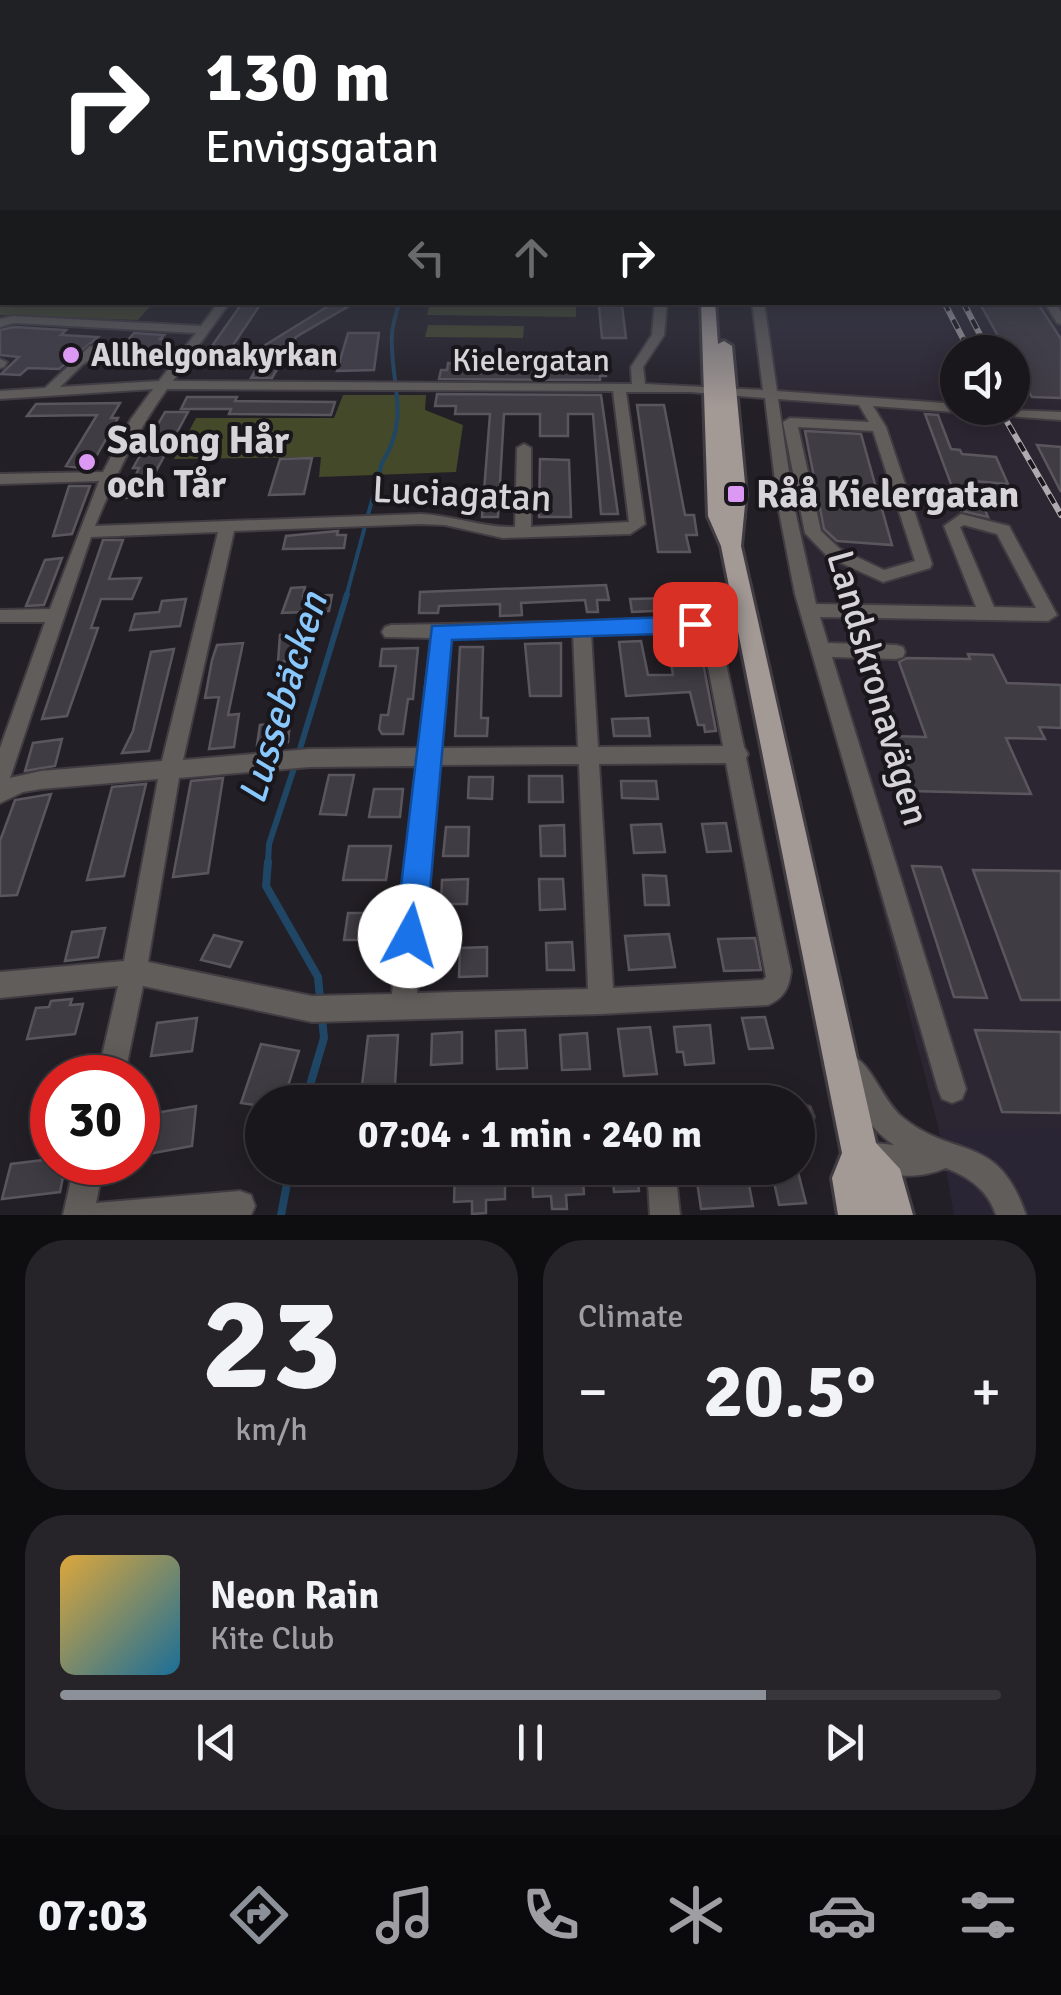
<!DOCTYPE html>
<html lang="en">
<head>
<meta charset="utf-8">
<style>
	body { margin:0; font-family:Signika,sans-serif; background:#272429; color:#f1f3f6; height:100vh; display:flex; flex-direction:column; font-size:38px; white-space:nowrap }
	* { box-sizing:border-box; margin:0 }
	p { font-size:32px; color:#9f9fa3 }
	.icon { flex:none; width:55px; height:55px; fill:none; stroke:currentColor; stroke-width:2; stroke-linecap:round; stroke-linejoin:round }
	.map { position:relative; height:1215px; overflow:hidden }
	.sheet { display:flex; flex-direction:column; gap:25px; padding:25px; background:#0e0d0f; flex:1 }
	.sheet>* { flex:none }
	.top-card { position:absolute; left:0px; top:0px; width:1062px; height:305px; box-shadow:0 5px 25px #0003,0 0 0 2px #38363b; background:#202124; color:#fff; overflow:hidden }
	.controls { position:absolute; left:940px; top:335px; display:grid; gap:20px }
	.controls a { display:grid; place-items:center; width:90px; height:90px; border-radius:50%; background:#1a171c; box-shadow:0 5px 25px #0003,0 0 0 2px #38363b; font-size:50px }
	.speed { position:absolute; left:30px; top:1055px; display:flex; gap:20px; font-size:50px; font-weight:700; text-align:center }
	.speed>* { display:grid; place-content:center; width:130px; height:130px; border-radius:50%; background:#1a171c; box-shadow:0 5px 25px #0003,0 0 0 2px #38363b; line-height:1 }
	.speed .limit { border:15px solid #d22; background:#fff; color:#111 }
	.pin { position:absolute; display:grid; place-items:center; width:85px; height:85px; color:#fff; margin:-42px; border-radius:20px; box-shadow:0 5px 15px #0006 }
	.me { position:absolute; width:110px; margin:-55px; rotate:6deg; stroke-linejoin:round; filter:drop-shadow(0 0 8px #0008) }
	.turn { display:flex; align-items:center; gap:35px; height:210px; padding:0 40px; font-size:45px }
	.turn .icon { width:130px; height:130px; stroke-width:2.5 }
	.turn b { display:block; font-size:70px; line-height:85px }
	.lanes { display:flex; align-items:center; height:95px; padding:0 40px; background:#0003; justify-content:center; gap:50px; direction:ltr }
	.lanes .off { opacity:.35 }
	.big { font-size:75px; font-weight:700; line-height:1.1 }
	.sheet .widget { flex:1; display:flex; flex-direction:column; justify-content:center; gap:15px; min-width:0; padding:0 35px; border-radius:40px; background:#272429 }
	.sheet .dial { align-items:center; gap:0 }
	.dial b { font-size:130px; line-height:1 }
	.song { display:flex; align-items:center; gap:30px }
	.cover { width:120px; height:120px; border-radius:15px; background:linear-gradient(135deg,hsl(40 70% 55%),hsl(200 70% 35%)) }
	.played { height:10px; border-radius:5px; background:linear-gradient(90deg,#8c9099 75%,#38363b 75%) }
	.keys { display:flex; justify-content:space-around; direction:ltr }
	.heat { display:flex; justify-content:space-between; align-items:center; font-size:55px; direction:ltr }
	.sheet .tiles { flex:1; display:grid; gap:25px; grid-template-columns:1fr 1fr }
	.widget:last-child { grid-column:span 2 }
	.trip { position:absolute; left:245px; top:1085px; width:570px; height:100px; border-radius:50px; background:#1a171c; box-shadow:0 5px 25px #0003,0 0 0 2px #38363b; font-weight:700; line-height:100px; text-align:center }
	.tab-bar { display:flex; height:160px; justify-content:space-around; align-items:center; background:#0a090b; color:#9f9fa3 }
	.tab-bar .icon { width:70px; height:70px }
	.tab-bar .selected { color:#8c9099 }
	.tab-bar b { font-size:45px; color:#f1f3f6 }
	.map>svg:first-child { display:block }
</style>
</head>
<body>
<div class="map">
<svg width="1061" height="1215" viewBox="0 0 1061 1215">
	<rect width="100%" height="100%" fill="#231f26"/>
	<path fill="#292535" d="M1007,1128L1061,1129V1215H954L939,1130Z"/>
	<path fill="#2c2632" fill-rule="evenodd" d="M1061,238V1129L939,1130L829,703L765,303L1060,302ZM958,352H1012V408H958Z"/>
	<path fill="#44492a" d="M0,238L2,302L153,303L138,320L0,315Z
		M430,302L576,303V317L427,315Z
		M428,325L524,326L523,338L425,337Z
		M343,395H426L425,410L463,425L456,472L319,477L321,457L174,459L196,418H334Z"/>
	<g fill="none" stroke-linecap="round" stroke-linejoin="round">
		<path stroke="#1f4665" stroke-width="4" d="M346,597L382,463C412,415 389,382 392,333C393,323 397,312 399,302"/>
		<path stroke="#1f4665" stroke-width="6" d="M299,752L347,594
			M268,864L269,844L296,762"/>
		<path stroke="#1f4665" stroke-width="8" d="M268,862L266,886L318,977L320,998
			M305,1102L324,1038L322,1019
			M281,1215L290,1168"/>
	</g>
	<path fill="#403c44" stroke="#5a565e" stroke-width="2.5" d="M243,302H262L229,351L209,350Z
		M335,302H356L296,337L272,378H251L266,352H254Z
		M979,302H1037L1061,339V398L1032,397L1012,362V352H1007Z
		M599,306H622L626,338H602Z
		M14,327L66,330L61,335L98,337L59,369L28,368L20,375L1,374L19,357L0,355V330Z
		M134,333L164,335L160,339L168,340L159,351L146,350L133,365L118,364L130,348L122,347Z
		M348,333H379L374,370L337,371Z
		M448,363L605,364L606,376H600V380L439,379L441,370H447Z
		M437,394L601,395L618,514H601L593,414H568V436H540V414H504L498,517H482L490,414H455L456,406H435Z
		M187,397H237L235,401L335,402L331,415L229,414L231,409H181Z
		M120,403L111,418H118L89,469L66,466L97,415L27,416L36,404Z
		M637,405H664L685,515H694L697,535H686L690,552H658Z
		M165,412H188L142,497L125,498L139,468H133Z
		M925,414L938,415L951,449L960,450L962,454L996,457L1008,484L973,481L988,517L961,511Z
		M805,431L861,434L892,545L837,541L824,529Z
		M1037,445L1061,447V492Z
		M312,458L304,494L269,495L280,459Z
		M540,459L569,460L571,517H539Z
		M90,486L72,534L53,536L69,486Z
		M338,531L337,535H346L344,548L283,549L286,536Z
		M103,540H123L109,579L141,578L132,599H101L91,628H98L67,716L42,719Z
		M62,558L44,605L26,606L45,560Z
		M606,585L609,600H597L598,612H587L585,600L521,603L522,615L500,616V604L439,606L438,613H419L420,592Z
		M305,587L303,596L332,595L329,611L282,613L291,588Z
		M670,588H691L697,609L632,612L630,599L672,598Z
		M186,599L180,626L130,630L135,614L159,612L162,601Z
		M303,633L301,660L278,662L280,635Z
		M641,641L648,675H673L667,641H699L716,731L705,732L704,725H698L690,692L626,696L619,642Z
		M243,643L228,715L239,714L234,747L209,749L219,697L205,698L212,660L217,645Z
		M561,643V696H530L525,644Z
		M460,647H483L481,718H488L487,736H455Z
		M418,648L413,699H408L403,734H382L379,729L381,715H388L396,666H380L382,649Z
		M174,649L149,751L122,753L133,731L151,652Z
		M968,654L993,655L1007,683L1061,685V728L1039,727L1045,739L1006,738L1031,794L911,791L893,736L926,737L899,662L907,658L970,659Z
		M648,718L650,736H614L612,719Z
		M290,722L288,742L257,745L260,725Z
		M62,739L55,766L25,771L33,743Z
		M329,775H354L346,815L320,814Z
		M529,776H562L563,802H529Z
		M469,777H493L492,799L468,798Z
		M223,778L208,873L173,877L191,781Z
		M621,781H656L658,799L622,798Z
		M146,784L124,876L87,880L112,787Z
		M374,789H403L400,817H369Z
		M51,794L17,895L0,896V841L15,800Z
		M726,823L731,851L707,852L702,824Z
		M661,824L665,852L634,853L631,825Z
		M564,825L565,856H541L540,826Z
		M446,827H469L468,856H443Z
		M349,846H391L386,880H343Z
		M912,866L941,867L987,998L954,997Z
		M973,870L1061,871V1000H1021Z
		M643,875L666,876L669,905H645Z
		M468,879L467,904H441L442,880Z
		M539,879H563L565,909L540,910Z
		M348,913H380L376,940H344Z
		M105,928L98,957L65,961L72,932Z
		M669,934L675,967L629,970L625,936Z
		M214,935L242,942L230,967L201,960Z
		M755,938L761,970L724,971L718,939Z
		M572,942L574,970H547L546,943Z
		M487,947V976L459,977L460,948Z
		M72,999L70,1005L83,1004L75,1034L27,1039L36,1008L49,1007L51,1001Z
		M765,1017L773,1048L749,1049L742,1018Z
		M197,1018L192,1051L151,1056L157,1023Z
		M710,1025L714,1063L685,1065L683,1052H677L674,1027Z
		M650,1027L657,1074L624,1076L618,1029Z
		M525,1030L527,1068L497,1069L496,1031Z
		M975,1030L1061,1032V1113L1002,1112Z
		M462,1032V1063L431,1065L432,1034Z
		M587,1033L590,1069L562,1070L560,1035Z
		M398,1035L395,1085H362L368,1036Z
		M261,1044L299,1051L283,1102H262V1106L241,1103Z
		M49,1080L52,1081V1135L33,1137Z
		M196,1106L192,1146L143,1155L149,1114Z
		M52,1159V1162H66L60,1192L2,1199L11,1164Z
		M455,1168H505V1199L486,1200V1213L472,1214V1201L454,1202Z
		M532,1168H582L584,1194L566,1195L567,1209H552L551,1196L533,1197Z
		M612,1168H636L639,1191L614,1192Z
		M695,1168H746L753,1206L701,1209Z
		M771,1168H797L806,1203L779,1205Z"/>
	<g fill="none" stroke-linecap="round" stroke-linejoin="round">
		<g stroke="#403c42" stroke-width="4">
			<path id="minor" d="M219,302H230L173,381L632,384L631,367L652,335L655,302H667L664,335L643,367L645,384L763,390L752,302H764L777,391L958,404V408L1061,412V420L873,406L886,427L932,564L930,568L883,582L828,557L805,533L783,422L790,418L869,422L859,405L778,399L794,506L816,604L976,607L944,526L961,514L1009,526L1057,615L1048,621L820,617L828,643L896,645L903,647L905,652L903,657L896,659L832,657L966,1089L962,1099L952,1103L942,1099L938,1089L811,650L795,594L778,506L765,398L690,392H626L645,524L630,534L503,538L445,525L420,524L234,531L183,760L310,749L419,748L431,638L385,637L382,632L385,627L391,625L701,619L716,626L719,631L744,747L748,754L746,758L791,971C789,988 784,998 768,1005L601,1014L312,1022L143,986L124,1078H97L118,986L0,998V972L124,961L158,779L41,789L23,792L0,803V748L45,622H0V610L50,609L99,481L0,484V474L103,472L131,419L153,389L0,399V391L45,388L90,346L105,351L83,364L60,387L159,381L196,333L14,323L0,327V319L13,316L201,326ZM167,389L613,391L629,522L531,527V448L524,444L517,448L515,527C483,528 452,515 420,514L95,526C115,477 136,432 167,389ZM798,427L873,431L915,561L884,570L840,549L821,531ZM964,525L997,534L1036,608L994,607L960,527ZM218,532L162,761L41,771L10,778L91,537ZM693,631L702,635L723,746L598,747L591,633ZM573,634L578,747L439,748L450,637ZM726,763L766,977L763,980L613,988L599,764ZM579,764L588,989L417,993L438,765ZM417,766L392,994L312,996L148,962L179,778L310,767Z
				M1044,302H1055L1061,312V324L1057,323Z
				M0,359L7,362L4,367L0,368Z
				M854,1057C870,1063 884,1102 902,1117C956,1161 997,1131 1026,1215H996C988,1190 970,1178 946,1168C921,1179 890,1178 864,1167L860,1157L864,1147L874,1143L894,1145C867,1127 853,1099 841,1070L844,1060Z
				M798,1103L810,1107L814,1117L810,1127L798,1131Z
				M75,1162H104L96,1203L240,1191L251,1195L255,1206L251,1215H63Z
				M647,1168H675L680,1215H650Z"/>
		</g>
		<g stroke="#403c42" stroke-width="6">
			<path id="major" d="M701,302H715L718,344L724,341L732,346L746,494L741,546L876,1143L900,1169L913,1215H838L832,1178L842,1153L721,546L708,516Z"/>
		</g>
		<use href="#minor" fill="#615d5b" fill-rule="evenodd"/>
		<use href="#major" fill="#a39a96" fill-rule="evenodd"/>
		<g stroke="#adabaf" stroke-width="6">
			<path id="rail" d="M944,302L970,352
				M963,302L989,352
				M999,408L1061,515"/>
		</g>
		<use href="#rail" stroke="#19161c" stroke-width="4" stroke-dasharray="10" stroke-linecap="butt"/>
	</g>
	<linearGradient id="sky" x2="0" y2="1"><stop stop-color="#131115"/><stop offset="0.58" stop-color="#3f4252"/><stop offset="1" stop-color="#3f4252" stop-opacity="0"/></linearGradient>
	<rect width="1061" height="408" fill="url(#sky)"/>
	<path fill="#1a73e8" stroke="#114b97" stroke-width="2.5" d="M695,616L707,624L695,633L452,640L426,936L422,947L410,951L399,947L395,936L432,626Z"/>
	<g fill="#dc99f4" stroke="#19161c" stroke-width="4">
		<circle cx="71" cy="355" r="10"/>
		<circle cx="87" cy="462" r="10"/>
		<rect x="726" y="484" width="20" height="20" rx="5"/>
	</g>
	<g text-anchor="middle" dominant-baseline="central" stroke-width="8" stroke-linejoin="round" paint-order="stroke">
		<g font-size="32" font-weight="bold" fill="#d6d4d8" stroke="#19161c" text-anchor="start">
			<text x="91" y="355">Allhelgonakyrkan</text>
		</g>
		<g font-size="32" fill="#d6d4d8" stroke="#19161c">
			<text x="531" y="360">Kielergatan</text>
		</g>
		<g font-size="38" font-weight="bold" fill="#d6d4d8" stroke="#19161c" text-anchor="start">
			<text x="107" y="440">Salong Hår<tspan x="107" dy="44">och Tår</tspan></text>
			<text x="756" y="494">Råå Kielergatan</text>
		</g>
		<g font-size="38" fill="#d6d4d8" stroke="#19161c">
			<text transform="translate(462 494) rotate(3)">Luciagatan</text>
			<text transform="translate(878 688) rotate(74)">Landskronavägen</text>
		</g>
		<g font-size="40" font-style="italic" fill="#89c8fd" stroke="#19161c">
			<text transform="translate(283 698) rotate(-73)">Lussebäcken</text>
		</g>
	</g>
</svg>
<div class="controls">
<a><svg class="icon" aria-label="sound" viewBox="0 0 24 24"><path d="M4 9h4l5-4v14l-5-4H4zM17 9q2 3 0 6"/></svg></a>
</div>
<div class="speed"><div class="limit">30</div></div>
<div class="pin" style="left:695px;top:624px;background:#d93025"><svg class="icon" aria-label="arrive" viewBox="0 0 24 24"><path d="M6 21V4h12l-3 4 3 4H6"/></svg></div>
<svg class="me" style="left:410px;top:936px" viewBox="-20 -20 40 40"><circle r="19" fill="#fff"/><path d="M0-13L10 11 0 6-10 11z" fill="#1a73e8"/></svg>
<div class="trip">07:04 · 1 min · 240 m</div>
<div class="top-card">
<div class="turn"><svg class="icon" aria-label="right" viewBox="0 0 24 24"><path d="M7 20v-9h11M14 6l5 5-5 5"/></svg><div><b>130 m</b>Envigsgatan</div></div>
<div class="lanes"><svg class="icon off" aria-label="left" viewBox="0 0 24 24"><path d="M17 20v-9H6M10 6l-5 5 5 5"/></svg><svg class="icon off" aria-label="ahead" viewBox="0 0 24 24"><path d="M12 20V5M6 11l6-6 6 6"/></svg><svg class="icon" aria-label="right" viewBox="0 0 24 24"><path d="M7 20v-9h11M14 6l5 5-5 5"/></svg></div>
</div>
</div>
<section class="sheet">
<div class="tiles">
<div class="widget dial"><b>23</b><p>km/h</p></div>
<div class="widget"><p>Climate</p>
<div class="heat"><a>−</a><b class="big">20.5°</b><a>+</a></div>
</div>
<div class="widget">
<div class="song"><i class="cover"></i><div><b>Neon Rain</b><p>Kite Club</p></div></div>
<div class="played"></div>
<div class="keys"><svg class="icon" aria-label="previous" viewBox="0 0 24 24"><path d="M18 5L8 12l10 7zM5 5v14"/></svg><svg class="icon" aria-label="pause" viewBox="0 0 24 24"><path d="M8 5v14M16 5v14"/></svg><svg class="icon" aria-label="next" viewBox="0 0 24 24"><path d="M6 5l10 7-10 7zM19 5v14"/></svg></div>
</div>
</div>
</section>
<nav class="tab-bar">
<b>07:03</b>
<svg class="icon selected" aria-label="directions" viewBox="0 0 24 24"><path d="M12 3l9 9-9 9-9-9zM9 14v-3h6M13 9l2 2-2 2"/></svg>
<svg class="icon" aria-label="music" viewBox="0 0 24 24"><path d="M9 18V5l10-2v13"/><circle cx="6" cy="18" r="3"/><circle cx="16" cy="16" r="3"/></svg>
<svg class="icon" aria-label="phone" viewBox="0 0 24 24"><path d="M5 4h4l2 5-3 2q2 4 5 5l2-3 5 2v4C11 20 4 13 5 4z"/></svg>
<svg class="icon" aria-label="climate" viewBox="0 0 24 24"><path d="M12 3v18M4 7l16 10M4 17L20 7"/></svg>
<svg class="icon" aria-label="car" viewBox="0 0 24 24"><path d="M5 17H2v-5l4-1 3-4h7l3 4 3 1v5h-3M9 17h6M6 11h13"/><circle cx="7" cy="17" r="2"/><circle cx="17" cy="17" r="2"/></svg>
<svg class="icon" aria-label="filters" viewBox="0 0 24 24"><path d="M4 7h16M4 17h16"/><circle cx="9" cy="7" r="2"/><circle cx="15" cy="17" r="2"/></svg>
</nav>
</body>
</html>
